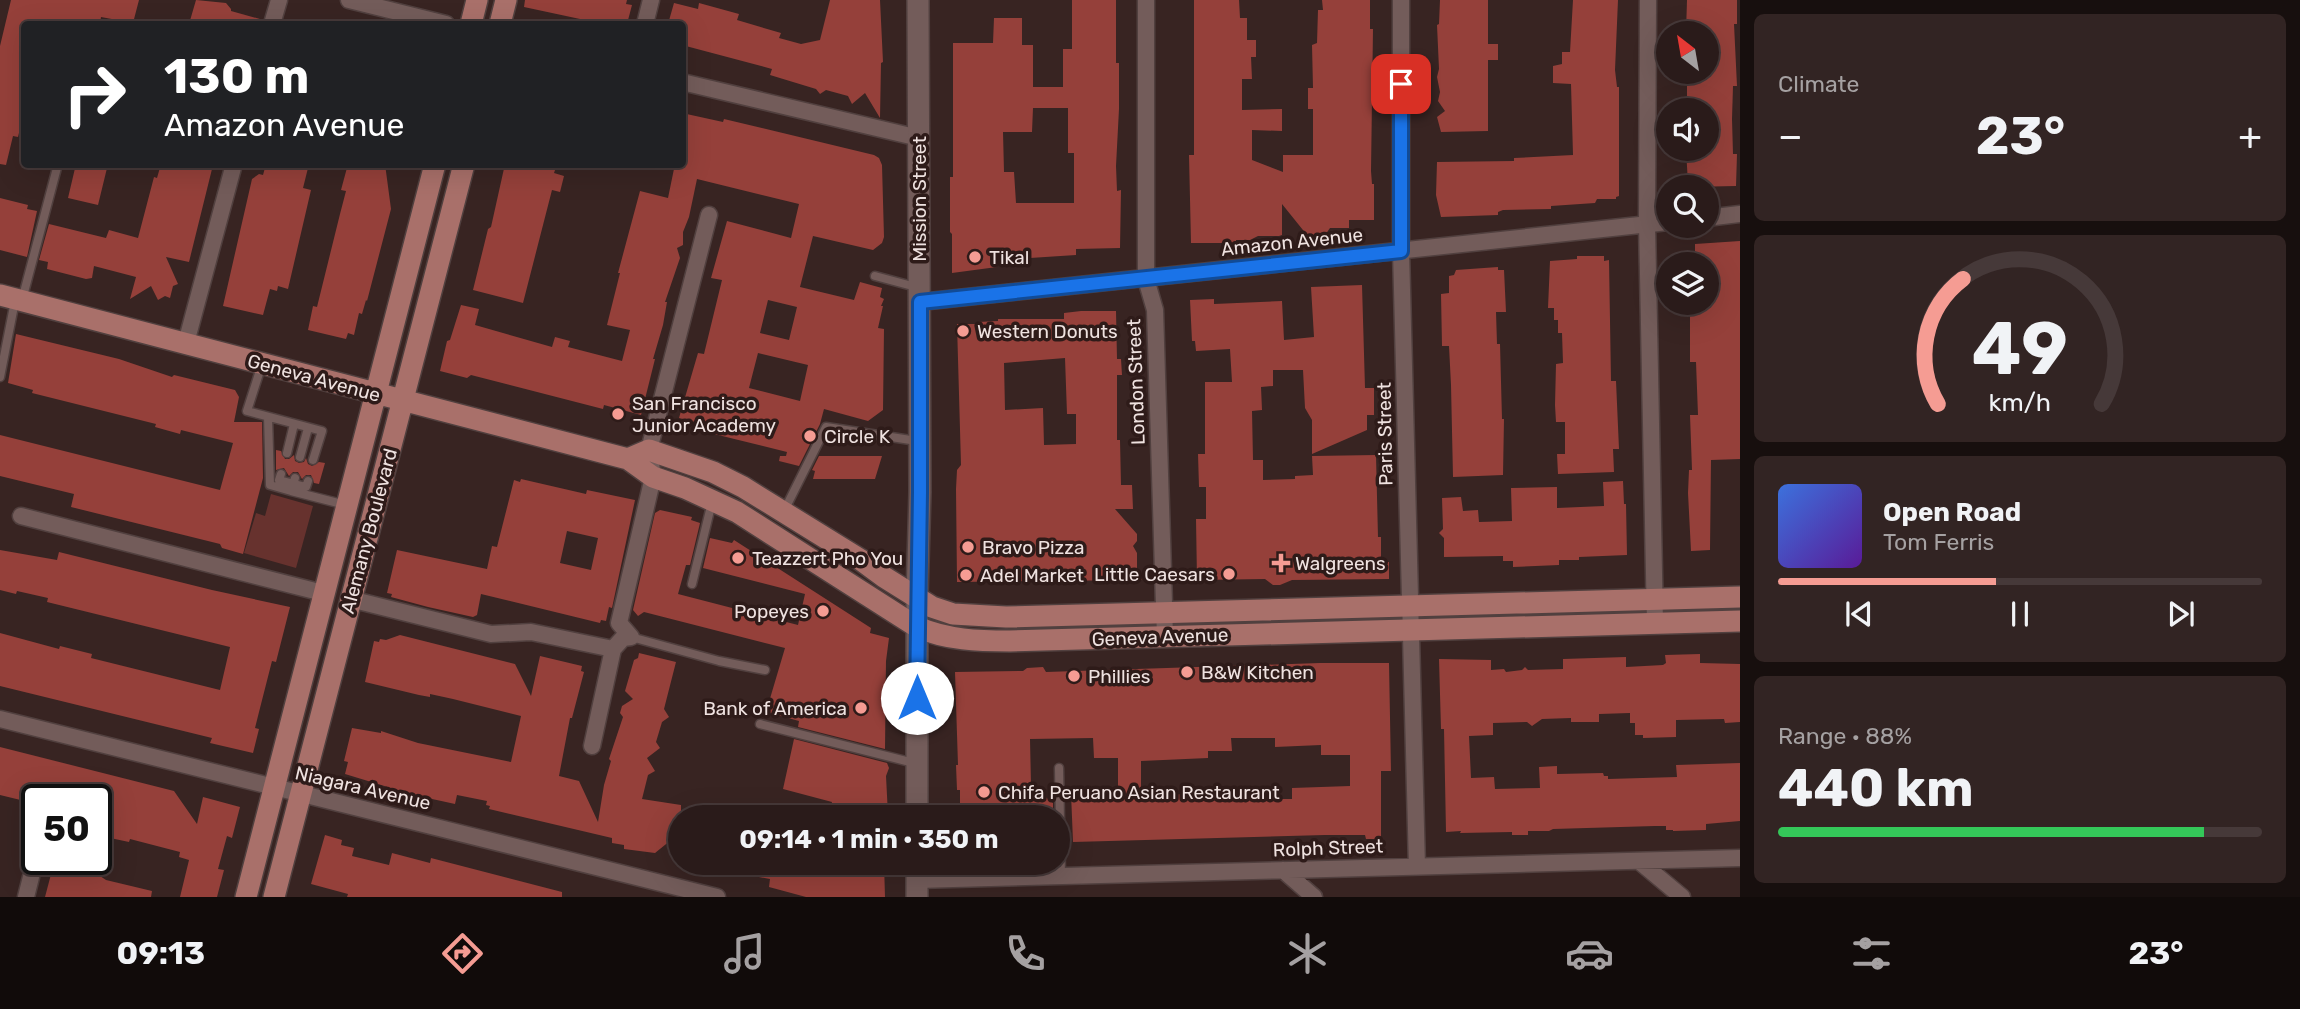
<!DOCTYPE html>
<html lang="en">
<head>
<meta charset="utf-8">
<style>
	body { margin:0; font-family:Rubik,sans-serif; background:#322423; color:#f1f3f6; height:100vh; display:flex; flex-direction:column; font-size:26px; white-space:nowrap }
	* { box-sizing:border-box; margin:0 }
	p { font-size:23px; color:#a5a1a2 }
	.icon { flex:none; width:38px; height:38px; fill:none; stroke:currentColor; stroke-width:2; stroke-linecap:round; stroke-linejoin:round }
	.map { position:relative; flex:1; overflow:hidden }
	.side { display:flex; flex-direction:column; gap:14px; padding:14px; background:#170f0e; width:560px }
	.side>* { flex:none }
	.banner { position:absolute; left:21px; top:21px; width:665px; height:147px; border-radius:7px; box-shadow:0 7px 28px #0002,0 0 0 2px #463939; background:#202124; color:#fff; overflow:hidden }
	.needle { width:46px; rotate:329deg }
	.buttons { position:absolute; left:1656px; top:21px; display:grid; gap:14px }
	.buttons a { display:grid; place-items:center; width:63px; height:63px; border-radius:50%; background:#2a1b1a; box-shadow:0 7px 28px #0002,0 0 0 2px #463939; font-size:35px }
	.speed { position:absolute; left:21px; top:784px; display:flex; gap:14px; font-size:35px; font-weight:700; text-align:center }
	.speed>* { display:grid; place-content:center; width:91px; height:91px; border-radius:50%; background:#2a1b1a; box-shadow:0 7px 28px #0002,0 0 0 2px #463939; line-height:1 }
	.speed .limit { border:4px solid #111; border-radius:10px; background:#fff; color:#111 }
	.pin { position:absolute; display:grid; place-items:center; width:60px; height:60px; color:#fff; margin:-30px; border-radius:14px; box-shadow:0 4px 10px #0006 }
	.me { position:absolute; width:77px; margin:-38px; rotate:0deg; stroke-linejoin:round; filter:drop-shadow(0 0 5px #0008) }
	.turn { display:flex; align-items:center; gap:24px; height:147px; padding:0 28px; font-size:32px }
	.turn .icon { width:91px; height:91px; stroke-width:2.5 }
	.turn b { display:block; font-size:49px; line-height:60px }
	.big { font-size:52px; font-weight:700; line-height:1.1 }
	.side .card { flex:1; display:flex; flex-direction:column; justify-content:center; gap:10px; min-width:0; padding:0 24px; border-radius:10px; background:#322423 }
	.side .dial { align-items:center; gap:0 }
	.dial svg { height:182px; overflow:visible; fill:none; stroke:#463939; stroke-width:7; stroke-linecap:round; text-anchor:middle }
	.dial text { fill:#f1f3f6; stroke:none }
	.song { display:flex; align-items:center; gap:21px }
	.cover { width:84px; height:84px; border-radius:10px; background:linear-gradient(135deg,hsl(220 70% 55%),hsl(270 70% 35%)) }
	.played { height:7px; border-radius:4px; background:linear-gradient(90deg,#f59c93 45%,#463939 45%) }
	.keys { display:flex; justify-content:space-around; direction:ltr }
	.heat { display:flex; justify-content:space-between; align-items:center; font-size:38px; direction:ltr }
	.charge { height:10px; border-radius:5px; background:linear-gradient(90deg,#34c759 88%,#463939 0) }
	.trip { position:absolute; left:668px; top:805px; width:402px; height:70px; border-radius:35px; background:#2a1b1a; box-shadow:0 7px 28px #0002,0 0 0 2px #463939; font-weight:700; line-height:70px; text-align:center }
	.menu { display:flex; height:112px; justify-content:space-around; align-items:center; background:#110b0a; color:#a5a1a2 }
	.menu .icon { width:49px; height:49px }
	.menu .current { color:#f59c93 }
	.menu b { font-size:32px; color:#f1f3f6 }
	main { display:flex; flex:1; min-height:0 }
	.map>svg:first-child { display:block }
</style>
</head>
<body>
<main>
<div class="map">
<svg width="1740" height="897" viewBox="0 0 1740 897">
	<rect width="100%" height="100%" fill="#382422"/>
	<path fill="#67322e" d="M271,494L313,506L296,568L244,553L256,513L265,516Z"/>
	<path fill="#95403a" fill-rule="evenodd" d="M11,0H139L133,23L101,17L100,24H24V112L18,137L13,136L6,165L0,164V46Z
		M196,0L226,3L231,9V11L260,19V24H189Z
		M525,0H627L626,4L632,5L627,24L591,22L589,24L582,22L580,19L524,7Z
		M830,0H880L883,62L881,63L880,118L865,93L852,104L848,96L826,90L820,94L816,89L770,75L772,69L682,45V24H668L674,3L698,9L699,3L739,14L737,20L781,33L779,38L801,44L820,40Z
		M1072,0H1116V63H1119V109L1116,166L1117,191L1121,190L1120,248L1076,249V255L1030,258V263L997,264V267L952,273V234L950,232V177H953V43H993L994,18H1022V45H1033V87H1063V49H1072ZM1033,108H1068V153H1074V203H1016L1014,172H1004L1003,132H1032Z
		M1194,0H1239L1240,18H1247V40H1256V57H1251L1252,79H1242V110L1282,109V131L1252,130V160L1283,172V155H1313V109H1308V88H1313L1312,45L1317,43L1318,10H1323L1322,0H1370V29H1373L1371,171L1372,184H1374V220H1349V228H1330L1325,235H1314L1311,240L1282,204V235L1279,236H1258L1250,240H1236V243H1191L1189,155H1194Z
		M1440,0H1488V44H1498V60H1488V131L1441,132L1437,117L1445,111L1438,101L1440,92L1437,77L1439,69L1437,25L1439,24Z
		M1573,0H1618L1615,70L1617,87H1619V196L1616,197V199H1597L1595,203L1551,206V209L1503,210L1498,212V215L1441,217L1436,195L1437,162L1514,161V158L1573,155L1571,84L1553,83V66L1562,64V52H1570Z
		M1687,0H1737V24H1734L1737,86H1733L1732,119L1733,154H1737L1736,186L1689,187L1688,184L1686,149H1706V110H1687V72H1706V33H1686Z
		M682,113L723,122L724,119L874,155L879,158L882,165L884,237L882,243L873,250L813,236L800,287L854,300L860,282L882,288L880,297L884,299L881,306H883L878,328L884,329L883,410L868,421L824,409L820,424L799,466L779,461L780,456H786L787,452L714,434L716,427L679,418L698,353L704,354L722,280L711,278L727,221L791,238L799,204L697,179L689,217L683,232V245L677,248L680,258L665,302H667L663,325L653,359H655L641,415L604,405L603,409L471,375L467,378L440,371L447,341L450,340L461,305L479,309L475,325L552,347L555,337L570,341L568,347L622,361L630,330L607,325L620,273H618L640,191L668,198L675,164H682ZM768,300L797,307L789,340L760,333ZM758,353L808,365L800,401L749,388Z
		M76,164H108L98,205L68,198Z
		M161,164H194L212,169L189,262L166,257L178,284L173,286L170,298L165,296L158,300L151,286L130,299L136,277L94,266L92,278L86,279L47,269L48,262L39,260L49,224L106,238L109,230L138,238L154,177L157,178Z
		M266,164H309L303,188L311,190L288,289L278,286L277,291L270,289L263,315L223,306L252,179L259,174L263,175Z
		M348,164H385L391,209L367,301L366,300L362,314L359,313L354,335L348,333L346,339L308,330L313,306L317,307L340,214L346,191L341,190Z
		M505,164H557L554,173L564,176L560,192L552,190L523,303L473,290L488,229L491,227Z
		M0,198L28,205L27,209L37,211L27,257L0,250Z
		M1740,241V459L1711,460L1710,550L1691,551L1688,493L1689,470H1692L1690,415H1698L1696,362H1690V309L1706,306V264H1695V244Z
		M1577,256H1604V261L1609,260L1611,381H1616L1619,449H1613L1614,472L1558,474L1557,454H1565V422H1556L1555,405L1556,364L1563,363L1562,333H1558V320H1554V308H1548L1550,261L1577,259Z
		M1498,267V270H1504L1506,312H1496L1497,344H1500L1502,419H1504L1503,475L1453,477L1451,385L1449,346H1442L1441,294L1449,293V276L1454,275L1456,270Z
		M1362,285L1365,388H1374V415H1367V430L1312,454V420L1305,408L1303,370H1273V386L1261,387L1262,410L1252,411L1253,460H1263V480L1295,479V476L1313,475L1312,456L1376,455L1378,537H1381V562H1389V579L1292,580L1280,585H1273L1265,579L1197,580L1196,519H1206V487H1199L1198,454H1205V382H1232L1230,349L1196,351L1195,341H1192L1190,300L1214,299V304L1282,301L1284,340L1314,337L1311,287Z
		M1081,311H1116L1117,359H1121L1122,375H1117V440H1120L1121,485H1132L1133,509H1115L1137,534V541L1133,546L1137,553V570L1142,580L957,582L956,489L957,470L961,465L957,324H978V322L998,321V319H1064V313ZM1065,358L1067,414H1076V444L1044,445L1043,408L1005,410L1004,363Z
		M16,334L119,359L172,377L174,375L235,390L239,397L234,422H262L263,478L243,554L222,548L220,544L71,507L74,494L0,476V435L220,490L233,443L181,430L180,434L155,427L156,424L32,393L33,390L8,383Z
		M276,450L281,451L285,459H289L294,455L295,461L299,463L304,462L306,458L308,464L312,466L319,462L325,463L319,484L314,483L311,475H306L302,479L298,472H293L289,476L284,468L276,470Z
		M819,456H882L875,479H813L815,471L812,470Z
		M521,479L586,494L587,490L635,500L612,608L609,607L606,621L601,620L600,623L481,594L477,615L473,617L428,607L391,597L392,594L387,593L397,550L487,569L492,546L497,547L514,480L520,482ZM567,531L598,538L591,570L560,563Z
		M1623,481L1624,504H1626L1627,555L1579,557V560H1559V565L1513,567V561H1503V556L1444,557V538L1439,533L1443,529L1442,498L1461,497L1463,511L1478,510L1479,522L1512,521L1511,488L1557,487V508L1604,506L1603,482Z
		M660,510L692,517L691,520L700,523L690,565H686L678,594L798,625L805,594L703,568L710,538L732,543L734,540L871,628L870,633L889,638L886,661L885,749L798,727L799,721L766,712L785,648L644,612L638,616L633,610L655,513Z
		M0,550L57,560L59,552L212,590L290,607L276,662L272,661L259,712L255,728L259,729L253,753L210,743L212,738L0,686V633L59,649L60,646L92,654L91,658L220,690L230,647L47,602L48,598L17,591L16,594L0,590Z
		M400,635L515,664L531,696L540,656L582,666L581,671L584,672L572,718H570L559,776L579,781L598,822L604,785L611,761L609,759L623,717L620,713L622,706L633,699L625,691L634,660L638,658L639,653L676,662L664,709L669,717L662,722L656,742L660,748L647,758L655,771L648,775L642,799L681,805V832L655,853L624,849V845L612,843V838L489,809L490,806L486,805L487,801L457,795L455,804L414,795L345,774L348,762L344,761L352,728L381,733V731L418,743L511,762L521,716L453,699L430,694V697L419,695L365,682L374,641L379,642L380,639L386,640Z
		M1700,654V663L1740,664V722L1725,723L1724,719L1676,720V737L1643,738V735H1635V723H1630V713L1599,714V722H1571V718L1542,719L1532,726L1527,722L1493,723V735L1469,736L1471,778L1494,777L1495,789L1540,788L1539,767L1557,766V774L1603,773L1604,776H1608V779L1677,777L1676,765L1740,763V821L1706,824V830L1673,831V830H1666V826H1655L1553,829L1549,831H1528V835H1512V832L1460,833L1461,831L1446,832L1444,729H1441L1439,659L1491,660V670L1504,669L1506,672L1522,670L1525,667L1528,670L1563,669V659L1626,657V667L1663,665L1666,663L1665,655Z
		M1320,663H1389L1391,771H1381V839H1366L1365,835H1325L1073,842L1071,793L1118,792V758H1094L1093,738L1030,739L1031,785L1053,803V817H960V790H957L956,765H958L955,672L1023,671L1027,668L1043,667L1046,672ZM1231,738H1275V747L1321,745V755H1350V786L1292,788V799H1251V791L1218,790L1194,789V794L1141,795V761L1208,758V751H1232Z
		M794,739L887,763L889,768L886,776L888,815L866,810L865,817H828L832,802L783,789Z
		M0,747L174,791L197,824L203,797L240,807L232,838L227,836L218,869L224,870L217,897H180L189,860L179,857L180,852L130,839L129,842L96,835V800H37V804L0,795Z
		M325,835L342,840L341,845L354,848L352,856L389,865L392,853L430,863L431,858L562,892V897H347L348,894L311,884Z
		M55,859L101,870L100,876L106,880L152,891L151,897H45Z
		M728,863H884L885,897H806L769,887L770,879L727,871Z"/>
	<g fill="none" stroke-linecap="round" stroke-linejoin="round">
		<g stroke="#51403f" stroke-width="11">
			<path id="service" d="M875,276L916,287
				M22,300L58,164
				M262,364L247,411L322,431L313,460
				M0,377L15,301
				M268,417L270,485L291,491
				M287,453L294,424
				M300,457L308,428
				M281,474L279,480L306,487L308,481
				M295,478L291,491L346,505
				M784,511L826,427L917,441
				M692,584L712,502
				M631,637L719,661L765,670
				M760,724L914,763
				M1059,768L1061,876"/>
		</g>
		<g stroke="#51403f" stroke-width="19">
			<path id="minor" d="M349,0L446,24
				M1146,0V279L1155,310L1165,637
				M1401,0V251L1417,867
				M1648,0L1647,224L1655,623
				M272,24L279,0
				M645,24L651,0
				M682,82L919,138
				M1706,218L1740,214
				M920,302L1668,222
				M186,343L234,164
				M21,516L323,593
				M350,599L491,634L531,632L613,649L592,746
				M613,649L623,638L631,637L619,623L653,477L649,450L709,215
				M0,719L717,897
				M1639,861L1682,897
				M1283,870L1314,897
				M917,880L1740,858
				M26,897L31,877"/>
		</g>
		<g stroke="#51403f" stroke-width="24">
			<path id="secondary" d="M917,817V598L920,492L918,0
				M917,897V863"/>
		</g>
		<g stroke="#51403f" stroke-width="24">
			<path id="primary" d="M471,24L477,0
				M500,24L506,0
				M0,295L628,459L653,477L685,488L737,512L917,627C947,640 978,641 1010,641L1740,621
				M628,459L649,450L713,472L743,487L861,560L884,577L932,607L953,614L1006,617L1740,597
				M246,897L435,164
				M274,897L464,164"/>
		</g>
		<use href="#service" stroke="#735c5a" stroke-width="8"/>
		<use href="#minor" stroke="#735c5a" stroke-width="16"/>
		<use href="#secondary" stroke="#735c5a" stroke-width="21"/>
		<use href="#primary" stroke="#a9706a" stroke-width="21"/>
	</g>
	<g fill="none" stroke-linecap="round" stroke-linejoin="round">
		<g stroke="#114b97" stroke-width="18">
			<path id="route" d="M917,698L920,492V302L1401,251V84"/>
		</g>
		<use href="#route" stroke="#1a73e8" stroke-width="12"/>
	</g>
	<g fill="#f59c93" stroke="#2e1b19" stroke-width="2.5">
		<circle cx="975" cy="257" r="7"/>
		<circle cx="963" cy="331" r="7"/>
		<circle cx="618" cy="414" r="7"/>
		<circle cx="810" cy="436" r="7"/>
		<circle cx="968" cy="547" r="7"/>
		<circle cx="738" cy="558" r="7"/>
		<path d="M1277.5 552.5h7v7h7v7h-7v7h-7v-7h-7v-7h7z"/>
		<circle cx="1229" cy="574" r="7"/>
		<circle cx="966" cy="575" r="7"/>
		<circle cx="823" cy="611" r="7"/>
		<circle cx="1187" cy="672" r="7"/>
		<circle cx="1074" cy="676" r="7"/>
		<circle cx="861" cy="708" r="7"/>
		<circle cx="984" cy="792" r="7"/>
	</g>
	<g text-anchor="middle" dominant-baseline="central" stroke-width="7" stroke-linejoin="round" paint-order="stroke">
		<g font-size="19" fill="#efe2e0" stroke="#2e1b19">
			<text transform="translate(919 199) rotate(-90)">Mission Street</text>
			<text transform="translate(1292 242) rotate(-6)">Amazon Avenue</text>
			<text transform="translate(314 378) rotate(15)">Geneva Avenue</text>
			<text transform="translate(1136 382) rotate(-92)">London Street</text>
			<text transform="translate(1385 434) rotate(-91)">Paris Street</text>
			<text transform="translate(369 531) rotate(-75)">Alemany Boulevard</text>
			<text transform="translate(1160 637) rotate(-2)">Geneva Avenue</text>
			<text transform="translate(363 788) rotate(13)">Niagara Avenue</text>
			<text transform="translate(1328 848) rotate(-2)">Rolph Street</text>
		</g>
		<g font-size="19" fill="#efe2e0" stroke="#2e1b19" text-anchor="start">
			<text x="989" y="257">Tikal</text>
			<text x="977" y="331">Western Donuts</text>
			<text x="632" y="403">San Francisco<tspan x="632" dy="22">Junior Academy</tspan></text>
			<text x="824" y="436">Circle K</text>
			<text x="982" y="547">Bravo Pizza</text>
			<text x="752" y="558">Teazzert Pho You</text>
			<text x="1295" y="563">Walgreens</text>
			<text x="1215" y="574" text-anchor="end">Little Caesars</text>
			<text x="980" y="575">Adel Market</text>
			<text x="809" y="611" text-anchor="end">Popeyes</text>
			<text x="1201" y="672">B&amp;W Kitchen</text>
			<text x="1088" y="676">Phillies</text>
			<text x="847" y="708" text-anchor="end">Bank of America</text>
			<text x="998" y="792">Chifa Peruano Asian Restaurant</text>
		</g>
	</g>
</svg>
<div class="buttons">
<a><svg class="needle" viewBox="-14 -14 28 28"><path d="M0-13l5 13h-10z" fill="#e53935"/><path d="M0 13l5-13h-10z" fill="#a5a1a2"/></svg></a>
<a><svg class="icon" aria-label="sound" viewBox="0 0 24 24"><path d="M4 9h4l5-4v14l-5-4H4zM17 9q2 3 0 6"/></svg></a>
<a><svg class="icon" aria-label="search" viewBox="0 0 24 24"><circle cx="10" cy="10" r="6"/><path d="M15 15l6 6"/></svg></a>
<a><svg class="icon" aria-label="layers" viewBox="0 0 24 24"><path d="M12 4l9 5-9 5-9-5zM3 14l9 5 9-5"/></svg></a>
</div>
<div class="speed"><div class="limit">50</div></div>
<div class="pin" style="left:1401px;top:84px;background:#d93025"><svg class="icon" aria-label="arrive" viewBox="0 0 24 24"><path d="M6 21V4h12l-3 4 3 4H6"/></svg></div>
<svg class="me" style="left:917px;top:698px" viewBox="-20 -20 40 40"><circle r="19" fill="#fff"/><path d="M0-13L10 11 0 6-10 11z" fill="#1a73e8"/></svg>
<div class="trip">09:14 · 1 min · 350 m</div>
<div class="banner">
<div class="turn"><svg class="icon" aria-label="right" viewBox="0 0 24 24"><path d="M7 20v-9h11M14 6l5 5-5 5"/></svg><div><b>130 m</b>Amazon Avenue</div></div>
</div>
</div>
<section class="side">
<div class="card"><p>Climate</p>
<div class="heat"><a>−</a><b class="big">23°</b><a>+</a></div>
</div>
<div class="card dial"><svg viewBox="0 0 100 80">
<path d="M14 69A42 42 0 1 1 86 69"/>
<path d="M14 69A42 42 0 0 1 25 14" stroke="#f59c93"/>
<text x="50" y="56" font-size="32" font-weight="700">49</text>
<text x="50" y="72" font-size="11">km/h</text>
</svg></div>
<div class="card">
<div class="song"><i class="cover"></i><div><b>Open Road</b><p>Tom Ferris</p></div></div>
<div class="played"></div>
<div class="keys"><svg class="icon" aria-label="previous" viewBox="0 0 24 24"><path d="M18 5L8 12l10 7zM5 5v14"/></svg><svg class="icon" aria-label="pause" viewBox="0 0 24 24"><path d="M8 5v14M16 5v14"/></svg><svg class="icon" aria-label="next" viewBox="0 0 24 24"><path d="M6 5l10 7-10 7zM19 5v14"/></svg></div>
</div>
<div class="card"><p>Range · 88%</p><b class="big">440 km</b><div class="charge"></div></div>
</section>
</main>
<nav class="menu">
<b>09:13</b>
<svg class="icon current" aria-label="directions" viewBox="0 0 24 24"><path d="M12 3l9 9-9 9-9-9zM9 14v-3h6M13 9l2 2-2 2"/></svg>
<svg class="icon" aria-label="music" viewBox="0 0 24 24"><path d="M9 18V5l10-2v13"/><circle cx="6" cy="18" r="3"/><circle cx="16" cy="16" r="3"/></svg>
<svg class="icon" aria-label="phone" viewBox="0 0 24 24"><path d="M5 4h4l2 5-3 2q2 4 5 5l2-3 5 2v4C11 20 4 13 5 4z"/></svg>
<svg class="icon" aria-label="climate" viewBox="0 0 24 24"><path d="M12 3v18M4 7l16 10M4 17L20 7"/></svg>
<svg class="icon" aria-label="car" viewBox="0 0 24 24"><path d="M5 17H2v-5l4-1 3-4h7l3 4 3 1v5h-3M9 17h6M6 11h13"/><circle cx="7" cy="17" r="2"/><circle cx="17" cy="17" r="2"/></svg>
<svg class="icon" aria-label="filters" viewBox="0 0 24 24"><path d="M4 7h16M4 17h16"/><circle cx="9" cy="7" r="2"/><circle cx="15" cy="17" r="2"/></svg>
<b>23°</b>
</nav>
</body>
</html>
